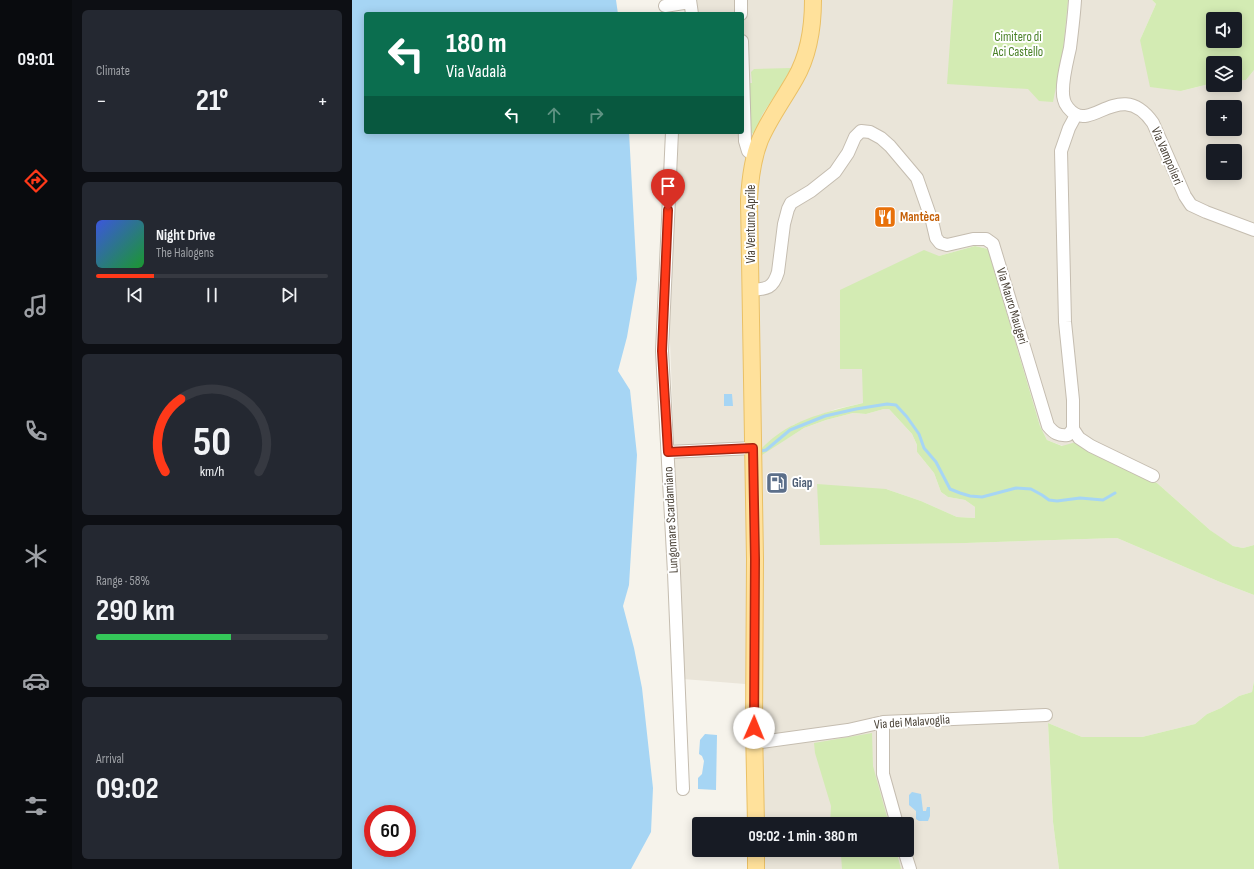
<!DOCTYPE html>
<html lang="en">
<head>
<meta charset="utf-8">
<style>
	body { margin:0; font-family:"Sofia Sans Condensed",sans-serif; background:#242831; color:#f1f3f6; height:100vh; display:flex; flex-direction:column; font-size:15px; white-space:nowrap }
	* { box-sizing:border-box; margin:0 }
	p { font-size:13px; color:#9ea1a6 }
	.icon { flex:none; width:22px; height:22px; fill:none; stroke:currentColor; stroke-width:2; stroke-linecap:round; stroke-linejoin:round }
	.map { position:relative; flex:1; overflow:hidden }
	.details { display:flex; flex-direction:column; gap:10px; padding:10px; background:#0d0f14; width:280px }
	.details>* { flex:none }
	.top-card { position:absolute; left:12px; top:12px; width:380px; height:122px; border-radius:4px; box-shadow:0 2px 10px #0003; background:#0b6e4f; color:#fff; overflow:hidden }
	.controls { position:absolute; left:854px; top:12px; display:grid; gap:8px }
	.controls a { display:grid; place-items:center; width:36px; height:36px; border-radius:4px; background:#171b24; box-shadow:0 2px 10px #0003; font-size:20px }
	.speed { position:absolute; left:12px; top:805px; display:flex; gap:8px; font-size:20px; font-weight:700; text-align:center }
	.speed>* { display:grid; place-content:center; width:52px; height:52px; border-radius:50%; background:#171b24; box-shadow:0 2px 10px #0003; line-height:1 }
	.speed .limit { border:6px solid #d22; background:#fff; color:#111 }
	.pin { position:absolute; display:grid; place-items:center; width:34px; height:34px; color:#fff; margin:-41px -17px; border-radius:50% 50% 50% 0; rotate:-45deg; box-shadow:0 0 4px #0007 }
	.pin .icon { rotate:45deg }
	.me { position:absolute; width:44px; margin:-22px; rotate:1deg; stroke-linejoin:round; filter:drop-shadow(0 0 3px #0008) }
	.turn { display:flex; align-items:center; gap:14px; height:84px; padding:0 16px; font-size:18px }
	.turn .icon { width:52px; height:52px; stroke-width:2.5 }
	.turn b { display:block; font-size:28px; line-height:34px }
	.lanes { display:flex; align-items:center; height:38px; padding:0 16px; background:#0003; justify-content:center; gap:20px; direction:ltr }
	.lanes .off { opacity:.35 }
	.big { font-size:30px; font-weight:700; line-height:1.1 }
	.details .card { flex:1; display:flex; flex-direction:column; justify-content:center; gap:6px; min-width:0; padding:0 14px; border-radius:6px; background:#242831 }
	.details .dial { align-items:center; gap:0 }
	.dial svg { height:104px; overflow:visible; fill:none; stroke:#363941; stroke-width:7; stroke-linecap:round; text-anchor:middle }
	.dial text { fill:#f1f3f6; stroke:none }
	.song { display:flex; align-items:center; gap:12px }
	.cover { width:48px; height:48px; border-radius:6px; background:linear-gradient(135deg,hsl(230 70% 55%),hsl(130 70% 35%)) }
	.played { height:4px; border-radius:2px; background:linear-gradient(90deg,#ff3919 25%,#363941 25%) }
	.keys { display:flex; justify-content:space-around; direction:ltr }
	.heat { display:flex; justify-content:space-between; align-items:center; font-size:22px; direction:ltr }
	.charge { height:6px; border-radius:3px; background:linear-gradient(90deg,#34c759 58%,#363941 0) }
	.trip { position:absolute; left:340px; top:817px; width:222px; height:40px; border-radius:4px; background:#171b24; box-shadow:0 2px 10px #0003; font-weight:700; line-height:40px; text-align:center }
	main { display:flex; flex:1; min-height:0 }
	.tab-bar { display:flex; flex-direction:column; width:72px; justify-content:space-around; align-items:center; background:#090b0e; color:#9ea1a6 }
	.tab-bar .icon { width:28px; height:28px }
	.tab-bar .selected { color:#ff3919 }
	.tab-bar b { font-size:18px; color:#f1f3f6 }
	.map>svg:first-child { display:block }
</style>
</head>
<body>
<main>
<nav class="tab-bar">
<b>09:01</b>
<svg class="icon selected" aria-label="directions" viewBox="0 0 24 24"><path d="M12 3l9 9-9 9-9-9zM9 14v-3h6M13 9l2 2-2 2"/></svg>
<svg class="icon" aria-label="music" viewBox="0 0 24 24"><path d="M9 18V5l10-2v13"/><circle cx="6" cy="18" r="3"/><circle cx="16" cy="16" r="3"/></svg>
<svg class="icon" aria-label="phone" viewBox="0 0 24 24"><path d="M5 4h4l2 5-3 2q2 4 5 5l2-3 5 2v4C11 20 4 13 5 4z"/></svg>
<svg class="icon" aria-label="climate" viewBox="0 0 24 24"><path d="M12 3v18M4 7l16 10M4 17L20 7"/></svg>
<svg class="icon" aria-label="car" viewBox="0 0 24 24"><path d="M5 17H2v-5l4-1 3-4h7l3 4 3 1v5h-3M9 17h6M6 11h13"/><circle cx="7" cy="17" r="2"/><circle cx="17" cy="17" r="2"/></svg>
<svg class="icon" aria-label="filters" viewBox="0 0 24 24"><path d="M4 7h16M4 17h16"/><circle cx="9" cy="7" r="2"/><circle cx="15" cy="17" r="2"/></svg>
</nav>
<section class="details">
<div class="card"><p>Climate</p>
<div class="heat"><a>−</a><b class="big">21°</b><a>+</a></div>
</div>
<div class="card">
<div class="song"><i class="cover"></i><div><b>Night Drive</b><p>The Halogens</p></div></div>
<div class="played"></div>
<div class="keys"><svg class="icon" aria-label="previous" viewBox="0 0 24 24"><path d="M18 5L8 12l10 7zM5 5v14"/></svg><svg class="icon" aria-label="pause" viewBox="0 0 24 24"><path d="M8 5v14M16 5v14"/></svg><svg class="icon" aria-label="next" viewBox="0 0 24 24"><path d="M6 5l10 7-10 7zM19 5v14"/></svg></div>
</div>
<div class="card dial"><svg viewBox="0 0 100 80">
<path d="M14 69A42 42 0 1 1 86 69"/>
<path d="M14 69A42 42 0 0 1 26 13" stroke="#ff3919"/>
<text x="50" y="56" font-size="32" font-weight="700">50</text>
<text x="50" y="72" font-size="11">km/h</text>
</svg></div>
<div class="card"><p>Range · 58%</p><b class="big">290 km</b><div class="charge"></div></div>
<div class="card"><p>Arrival</p><b class="big">09:02</b></div>
</section>
<div class="map">
<svg width="902" height="869" viewBox="0 0 902 869">
	<rect width="100%" height="100%" fill="#f6f3eb"/>
	<path fill="#eae5d9" fill-rule="evenodd" d="M341,0H800L804,4L788,40L829,91L861,83V85H883V81L894,80L902,70V545L891,548L881,546L871,540L858,530L805,483L788,475L695,440L688,426L636,249L623,246L587,256L489,369H511V403L484,409L441,425L410,454L452,428L474,420L501,413L514,414L532,409H537L560,434L565,445V452L582,473L589,492L596,497L613,500L623,507V518L605,517L569,501L534,489L614,543L765,538L868,582L902,595V681L900,692L887,696L869,708L855,714L843,724L790,737H730L696,723L701,822L707,869H409L410,850H555V824H408L393,684L331,679L317,316L327,132H390V14H343ZM861,107H883V129H861ZM861,151H883V173H861Z"/>
	<path fill="#d3ebb3" fill-rule="evenodd" d="M601,0H716L711,52L701,102L687,101L676,89L595,84Z
		M800,0H902V70L894,80L883,81V63H861V83L829,91L798,87L788,40L804,4ZM861,19H883V41H861Z
		M439,68L429,86L410,115L404,131L402,134L399,133L397,83H400L399,72L402,69Z
		M623,246L636,249L688,426L695,440L710,446L724,442L805,483L858,530L881,546L891,548L902,545V595L868,582L765,538L614,543L468,545L465,484L534,489L569,501L605,517L623,518V507L613,500L596,497L589,492L582,473L565,452V445L560,434L537,409H532L514,414L501,413L474,420L452,428L410,455L409,449C414,444 419,439 425,435C447,418 485,409 511,403L510,369H488V290L572,250L587,256Z
		M902,681V869H707L701,822L696,723L730,737H790L843,724L855,714L869,708L887,696L900,692Z
		M520,733L521,766L537,824H478L479,806L463,753L462,743Z
		M477,850H544L549,869H490L489,855L477,856Z"/>
	<path fill="#a6d5f4" fill-rule="evenodd" d="M0,0H264L266,14H14V132H277L285,279L275,337L266,371L278,390L285,455L277,585L271,606L282,648L290,688L301,788L299,832L279,869H0ZM21,814H55V848H21Z
		M372,394H380L381,406H372Z
		M353,734L365,735L364,790L346,789V778L350,774L352,761L350,756L347,754L348,740Z
		M560,792L569,794L571,811H574L575,807H578V816L576,821H567L564,819V811L557,805V795Z"/>
	<g fill="none" stroke-linecap="round" stroke-linejoin="round">
		<path stroke="#a6d5f4" stroke-width="3" d="M409,451L414,450L438,430L473,416L504,409L535,404L544,405L555,417L567,434L572,448L584,462L598,489L608,493L618,496L630,497L664,488L679,489L690,495L697,500L705,501L728,498L751,500L763,493"/>
		<g stroke="#c5bdb0" stroke-width="14">
			<path id="minor" d="M338,0L340,14
				M389,0V14
				M723,0C722,16 720,32 718,48C715,62 708,87 712,100C713,105 718,111 723,114C743,126 771,80 801,123L833,196L839,205L854,212L902,230
				M313,6L338,2
				M390,41L393,141L396,151L403,156
				M320,132L310,351L322,573L331,789
				M399,290C414,289 421,289 426,272L432,224L436,209L439,203L459,191L483,172L496,153L503,137L509,131L518,132L529,138L538,146L565,178L580,221L584,238L588,243L595,245L621,239H634L641,244L696,426C702,433 706,436 716,435L721,429V400L713,322L709,151L717,128L724,115
				M721,429L727,438L739,446L801,476
				M316,452L401,448
				M531,722V774L545,824
				M402,743L496,730L531,722L694,715
				M552,850L558,869"/>
		</g>
		<g stroke="#eac065" stroke-width="18">
			<path id="major" d="M404,824L402,727L403,559L397,200C398,180 400,160 408,140C417,119 431,100 443,79C457,55 461,27 461,0
				M404,850V869"/>
		</g>
		<use href="#minor" stroke="#fff" stroke-width="12"/>
		<use href="#major" stroke="#ffe19b" stroke-width="16"/>
	</g>
	<g fill="none" stroke-linecap="round" stroke-linejoin="round">
		<g stroke="#a62510" stroke-width="10">
			<path id="route" d="M316,210L310,351L316,452L401,448L403,559L402,728"/>
		</g>
		<use href="#route" stroke="#ff3919" stroke-width="7"/>
	</g>
	<defs>
		<g id="restaurant-square" transform="scale(1.15)"><rect x="-9" y="-9" width="18" height="18" rx="4" fill="#e8710a" stroke="#fff"/><path d="M-5-6h1v4h1v-4h1v4h1v-4h1v5L-1.5 .5V6h-2V.5L-5-1ZM5-6V6H3V1.5H1.5Q1.5-4 5-6Z" fill="#fff"/></g>
		<g id="fuel-square" transform="scale(1.15)"><rect x="-9" y="-9" width="18" height="18" rx="4" fill="#5c6f8a" stroke="#fff"/><path d="M-5.5-6h7V0h2V4h1.3V-2.5L3-4.5l.8-.8L6-3V5H2.5V1h-1V6h-7ZM-4.2-4.7v3.2H.2V-4.7Z" fill="#fff"/></g>
	</defs>
	<g fill-rule="evenodd">
		<use href="#restaurant-square" x="533" y="217"/>
		<use href="#fuel-square" x="425" y="483"/>
	</g>
	<g text-anchor="middle" dominant-baseline="central" stroke-width="4" stroke-linejoin="round" paint-order="stroke">
		<g font-size="13" fill="#4a8127" stroke="#fff">
			<text x="666" y="37">Cimitero di<tspan x="666" dy="15">Aci Castello</tspan></text>
		</g>
		<g font-size="13" fill="#4b4338" stroke="#fff">
			<text transform="translate(815 156) rotate(67)">Via Vampolieri</text>
			<text transform="translate(399 224) rotate(-90)">Via Ventuno Aprile</text>
			<text transform="translate(660 306) rotate(73)">Via Mauro Maugeri</text>
			<text transform="translate(319 520) rotate(-93)">Lungomare Scardamiano</text>
			<text transform="translate(560 722) rotate(-4)">Via dei Malavoglia</text>
		</g>
		<g font-size="13" font-weight="bold" fill="#c56008" stroke="#fff" text-anchor="start">
			<text x="548" y="217">Mantèca</text>
		</g>
		<g font-size="13" font-weight="bold" fill="#4e5e75" stroke="#fff" text-anchor="start">
			<text x="440" y="483">Giap</text>
		</g>
	</g>
</svg>
<div class="controls">
<a><svg class="icon" aria-label="sound" viewBox="0 0 24 24"><path d="M4 9h4l5-4v14l-5-4H4zM17 9q2 3 0 6"/></svg></a>
<a><svg class="icon" aria-label="layers" viewBox="0 0 24 24"><path d="M12 4l9 5-9 5-9-5zM3 14l9 5 9-5"/></svg></a>
<a>+</a>
<a>−</a>
</div>
<div class="speed"><div class="limit">60</div></div>
<div class="pin" style="left:316px;top:210px;background:#d93025"><svg class="icon" aria-label="arrive" viewBox="0 0 24 24"><path d="M6 21V4h12l-3 4 3 4H6"/></svg></div>
<svg class="me" style="left:402px;top:728px" viewBox="-20 -20 40 40"><circle r="19" fill="#fff"/><path d="M0-13L10 11 0 6-10 11z" fill="#ff3919"/></svg>
<div class="trip">09:02 · 1 min · 380 m</div>
<div class="top-card">
<div class="turn"><svg class="icon" aria-label="left" viewBox="0 0 24 24"><path d="M17 20v-9H6M10 6l-5 5 5 5"/></svg><div><b>180 m</b>Via Vadalà</div></div>
<div class="lanes"><svg class="icon" aria-label="left" viewBox="0 0 24 24"><path d="M17 20v-9H6M10 6l-5 5 5 5"/></svg><svg class="icon off" aria-label="ahead" viewBox="0 0 24 24"><path d="M12 20V5M6 11l6-6 6 6"/></svg><svg class="icon off" aria-label="right" viewBox="0 0 24 24"><path d="M7 20v-9h11M14 6l5 5-5 5"/></svg></div>
</div>
</div>
</main>
</body>
</html>
